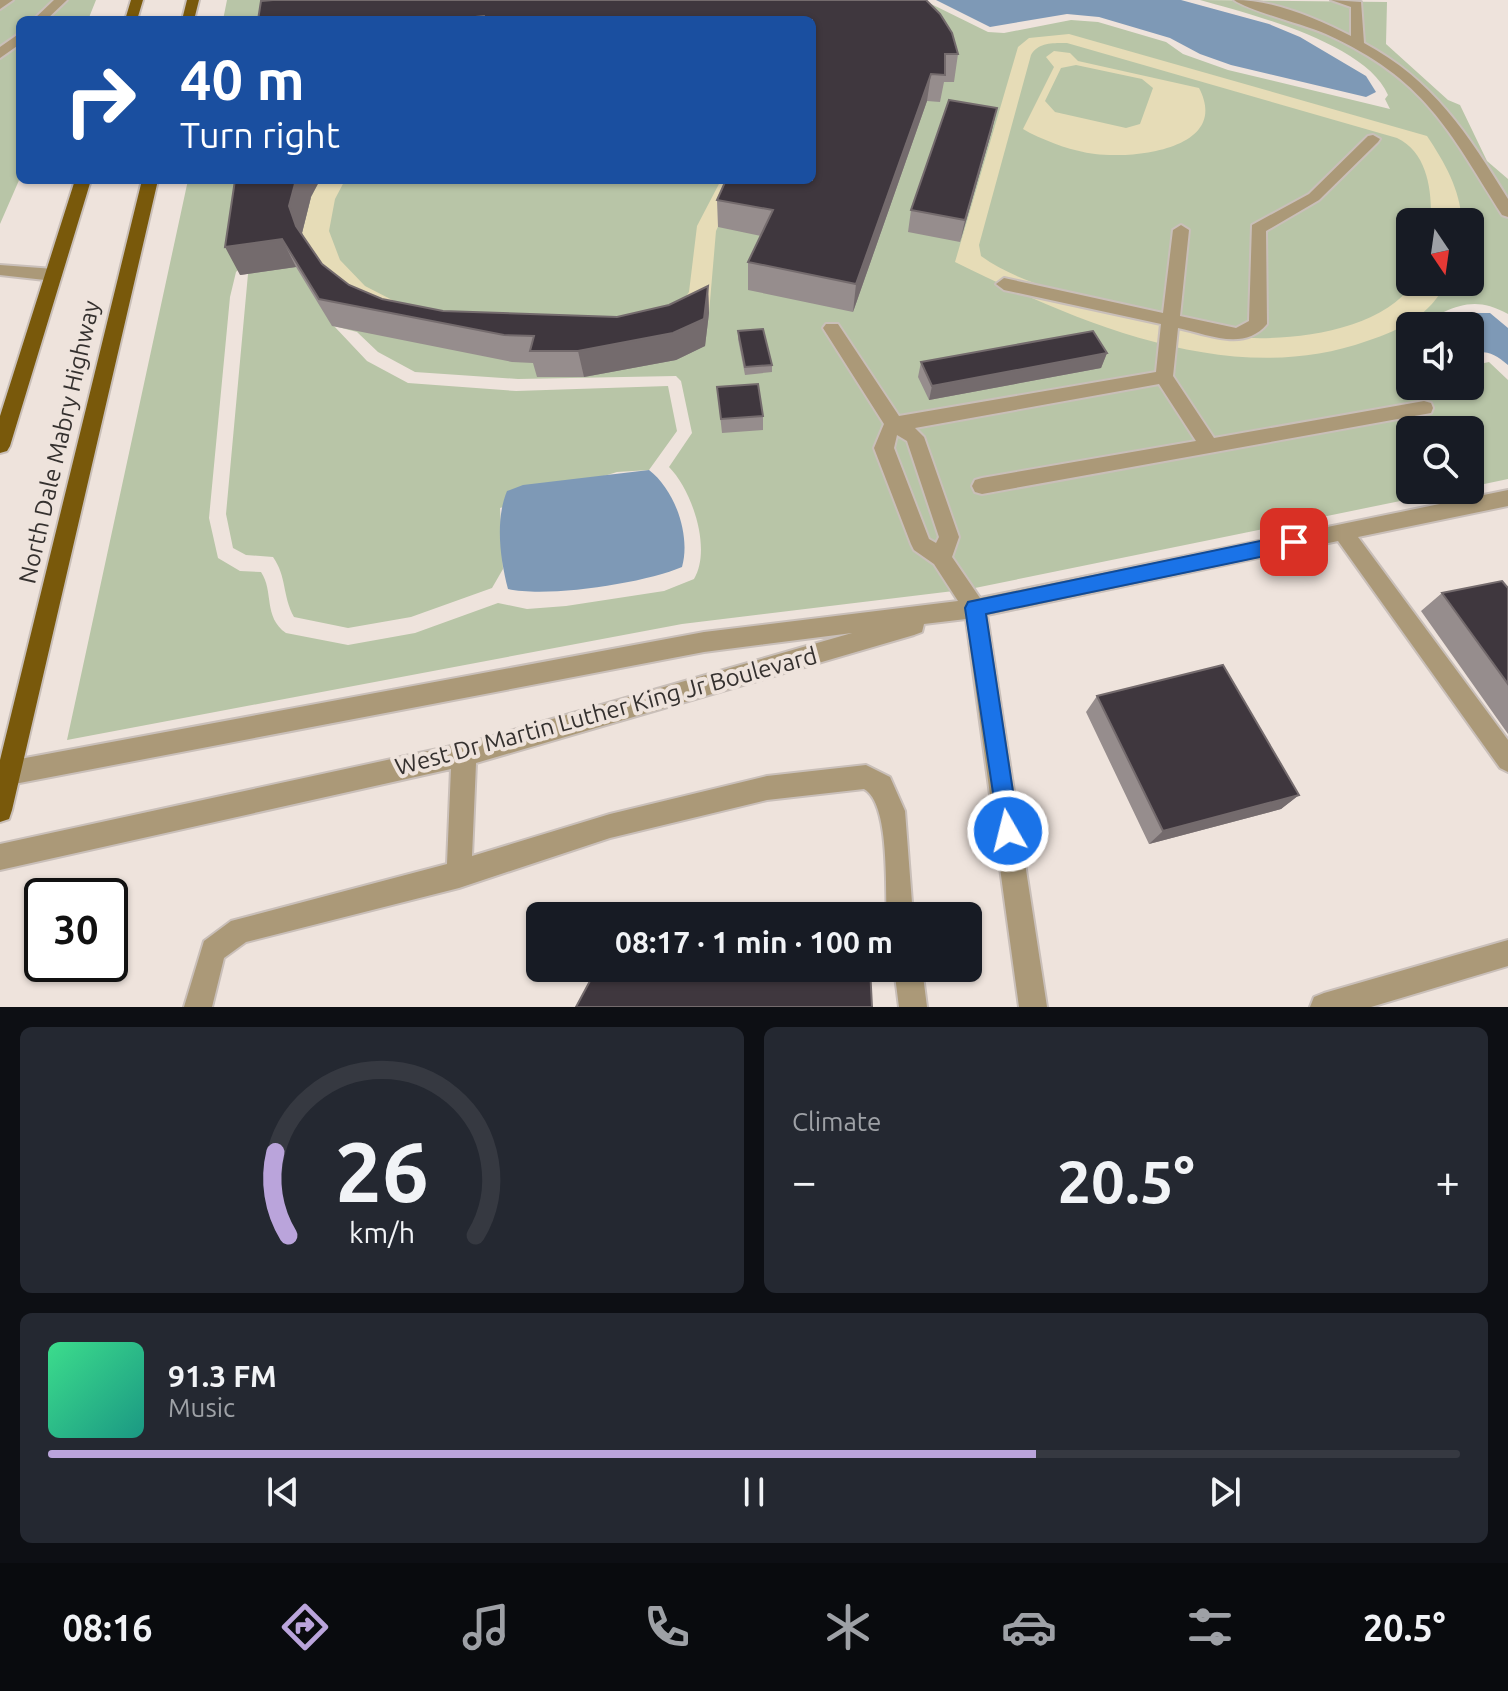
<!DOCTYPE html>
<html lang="en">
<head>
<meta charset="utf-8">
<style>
	body { margin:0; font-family:Ubuntu,sans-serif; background:#242831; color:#f1f3f6; height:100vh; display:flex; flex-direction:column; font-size:30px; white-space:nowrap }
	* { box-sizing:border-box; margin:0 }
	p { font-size:26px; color:#9ea1a6 }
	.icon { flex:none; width:44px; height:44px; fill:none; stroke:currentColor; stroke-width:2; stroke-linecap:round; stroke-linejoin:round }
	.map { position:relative; height:1007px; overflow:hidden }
	.side { display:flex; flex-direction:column; gap:20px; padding:20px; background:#0d0f14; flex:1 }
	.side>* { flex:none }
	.banner { position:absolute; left:16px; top:16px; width:800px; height:168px; border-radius:12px; box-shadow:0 2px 6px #0004; background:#1a4fa0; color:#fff; overflow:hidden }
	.needle { width:52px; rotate:167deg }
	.buttons { position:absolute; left:1396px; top:208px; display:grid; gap:16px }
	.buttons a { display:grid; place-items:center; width:88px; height:88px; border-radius:12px; background:#171b24; box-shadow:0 2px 6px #0004; font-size:40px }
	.speed { position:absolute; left:24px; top:878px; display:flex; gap:16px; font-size:40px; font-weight:700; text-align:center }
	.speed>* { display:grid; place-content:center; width:104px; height:104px; border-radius:50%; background:#171b24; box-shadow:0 2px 6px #0004; line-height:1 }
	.speed .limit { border:4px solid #111; border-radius:12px; background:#fff; color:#111 }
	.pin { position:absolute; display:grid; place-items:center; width:68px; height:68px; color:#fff; margin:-34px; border-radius:16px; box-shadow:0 4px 12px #0006 }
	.me { position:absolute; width:88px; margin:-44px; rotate:352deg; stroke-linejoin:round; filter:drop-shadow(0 0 6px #0008) }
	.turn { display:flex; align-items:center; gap:28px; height:168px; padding:0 32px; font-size:36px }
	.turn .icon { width:104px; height:104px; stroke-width:2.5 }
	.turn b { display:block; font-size:56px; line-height:68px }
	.big { font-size:60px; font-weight:700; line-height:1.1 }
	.side .widget { flex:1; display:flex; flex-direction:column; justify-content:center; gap:12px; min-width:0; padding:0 28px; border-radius:12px; background:#242831 }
	.side .dial { align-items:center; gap:0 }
	.dial svg { height:208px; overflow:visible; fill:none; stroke:#363941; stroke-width:7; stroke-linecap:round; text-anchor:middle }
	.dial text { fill:#f1f3f6; stroke:none }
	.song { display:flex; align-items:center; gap:24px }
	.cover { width:96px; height:96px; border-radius:12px; background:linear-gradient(135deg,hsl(150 70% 55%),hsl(170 70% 35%)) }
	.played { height:8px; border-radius:4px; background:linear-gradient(90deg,#baa4db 70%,#363941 70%) }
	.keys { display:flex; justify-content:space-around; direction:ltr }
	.heat { display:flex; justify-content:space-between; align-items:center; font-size:44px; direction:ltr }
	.side .tiles { flex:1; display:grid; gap:20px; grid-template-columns:1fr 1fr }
	.widget:last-child { grid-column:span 2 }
	.trip { position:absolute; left:526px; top:902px; width:456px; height:80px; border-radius:12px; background:#171b24; box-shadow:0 2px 6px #0004; font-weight:700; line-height:80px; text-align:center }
	.tabs { display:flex; height:128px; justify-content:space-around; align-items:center; background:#090b0e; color:#9ea1a6 }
	.tabs .icon { width:56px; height:56px }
	.tabs .current { color:#baa4db }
	.tabs b { font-size:36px; color:#f1f3f6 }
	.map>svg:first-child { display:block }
</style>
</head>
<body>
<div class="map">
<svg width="1508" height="1007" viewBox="0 0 1508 1007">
	<rect width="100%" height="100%" fill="#eee3dc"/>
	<path fill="#b8c5a7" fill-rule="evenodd" d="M0,0H96L88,20H20V178L0,224Z
		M227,0H923L988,32L1004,33L1071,20L1098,22L1166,42L1183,54L1228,70L1390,109L1385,99L1388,95C1366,43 1250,14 1200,0L1387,2L1386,44L1448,100L1460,105L1487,161L1508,179V314C1467,291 1449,313 1410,326V386H1470V366L1489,362L1508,380V479L1470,487V430H1410V490H1454L970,589L682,624L67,740L188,180H812V20H223ZM1410,222H1470V282H1410ZM240,268L248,274L226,514L233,548L246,555L273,557C287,577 282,595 294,617L348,628L411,617L492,588L503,569L500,508L617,472L649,470L677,431L668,386L516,391L408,383L367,361L334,326L357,332L378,352L415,372L518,379L676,376L681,381L692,433L669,467C692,490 712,549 694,579L664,591L566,606L527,609L498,603L415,633L348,645L286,633C263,617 274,591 261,572L240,571L218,558L209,518L230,297L236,272Z"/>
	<path fill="#e6dcb7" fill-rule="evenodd" d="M1069,34L1427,136C1445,163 1460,189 1462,222H1431C1432,191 1428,153 1397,138L1067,43C1054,43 1038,42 1031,55L979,245L981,256C1020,284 1071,294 1117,306C1155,316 1196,332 1235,337C1288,342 1382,332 1414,282H1447C1429,316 1403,329 1367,341C1231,390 1077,322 955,262L1018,47L1029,38Z
		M1054,51L1070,53L1078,61L1199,88C1231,149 1134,159 1095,154C1072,151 1051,143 1030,133L1023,129L1054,67L1046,57ZM1076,65L1142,79L1153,88L1140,124L1126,128L1055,112L1045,101L1061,68Z
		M320,180H345L335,199L329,231L340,260L365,286L402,305L420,312L593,324L683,301L689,292L697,226L721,180H739L716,231L709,313L672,332L393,326L309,254L302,233L311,197Z"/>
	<path fill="#7e99b6" d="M936,0H1181L1269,24L1300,37L1366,76L1376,92L1366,97L1231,65L1200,54L1170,38L1099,17L1067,14L990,27Z
		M1476,313H1490L1508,328V365C1495,354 1487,350 1470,353V326H1444Z
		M649,470C675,490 691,535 682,567C645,583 548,598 508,589C500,559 495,520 507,491L523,485Z"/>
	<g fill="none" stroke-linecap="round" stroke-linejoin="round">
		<g stroke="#c9bfb9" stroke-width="4">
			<path id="minor" d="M0,0H13L0,9Z
				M54,0H67L46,20H33Z
				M1234,0C1274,0 1315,18 1351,36V7L1331,0L1361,2L1364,43C1433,80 1468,134 1508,199V217L1502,215C1448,129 1425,79 1326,34C1303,24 1249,11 1234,0Z
				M20,33V44L0,58V47Z
				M1373,135L1380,139L1378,142L1319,200L1266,231L1267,324C1244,352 1207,334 1178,328L1173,376L1214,438L1424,401L1431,403L1433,408L1431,413L982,494L975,492L972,486L975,480L982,478L1196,441L1159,384L915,428L924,437L959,537L952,557L980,598L1508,490V506L1358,537L1508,740V772L1500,768L1338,541L987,615L1047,1007H1019L966,619L924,624L922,632L914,635L476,763L472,856L610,814L767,776L866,765L890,777L905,811L913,916H887C885,887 890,803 864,789L767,800L610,838L459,888L246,942L224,958L212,1007H184L204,941L231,921L447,864L451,769L0,870V844L479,740L852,633L704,652L9,785L0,780V765L9,761L704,632L958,601L934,564L914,550L911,544L874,448L884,424L823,328L826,324H838L899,416L1156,372L1161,324L1004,290L996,284L1004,278L1163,313L1173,230L1181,225L1189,230L1180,316L1236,328L1249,321L1252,225L1309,194L1368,136ZM897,435L907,441L939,537L936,543L929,539L894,448Z
				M0,265L54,269L62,275L54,281L0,275Z
				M1508,940V966L1371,1007H1310L1314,997L1324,993Z
				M894,968H922L927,1007H899Z"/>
		</g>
		<g stroke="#c9bfb9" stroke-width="4">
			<path id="major" d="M131,0H143L137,20H125Z
				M187,0H199L194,20H182Z
				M75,180H91L10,446L7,451L0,453V416Z
				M142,180H158L12,810L9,819L0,822V760Z"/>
		</g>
		<use href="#minor" fill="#ab9978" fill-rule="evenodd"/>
		<use href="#major" fill="#79590b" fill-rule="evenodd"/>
	</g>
	<path fill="#968d8d" d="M926,0L958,54L954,82H944L940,102L927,101L853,312L748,290V262L761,236L718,227L717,200L812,20H258Z
		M992,130L960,242L908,232L911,210Z
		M311,197L302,233L304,237L322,264L349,285L382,299L443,311L617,317L669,305L708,286L709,313L705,346L676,360L584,377H537L533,363L512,362L332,326L296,267L240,275Z
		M738,331L772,365V372L745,375L738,339Z
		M1107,353L1101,368L929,400L918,377L921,362Z
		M717,387L763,416V430L722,433Z
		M1508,588V734L1421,611L1442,593Z
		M1097,696L1299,795L1281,809L1149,844L1086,712Z"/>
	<path fill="#746b6d" d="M484,16L485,20H446Z
		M931,74L927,101L853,312L856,284Z
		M997,108L992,130L960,242L965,220Z
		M296,180H320L311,197L302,233L309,254L296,226L289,206Z
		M282,239L296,267L240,275L225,247Z
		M708,286L709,313L705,346L676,360L584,377L578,351Z
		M1107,353L1101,368L929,400L932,386Z
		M1299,795L1281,809L1149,844L1163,831Z"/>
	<path fill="#3f373e" stroke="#746b6d" stroke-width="2" d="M273,0H926L940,14L952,33L958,54H945V75L931,74L856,284L748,262L773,210L717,200L726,180H812V20H485L484,16L446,20H258L261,1Z
		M949,100L997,108L965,220L911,210Z
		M235,180H296L289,206L296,226L322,264L349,285L382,299L443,311L617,317L669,305L708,286L704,319L673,333L578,351H530L534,336L504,335L319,299L282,239L225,247Z
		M763,329L772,365L745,367L738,331Z
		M1093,331L1107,353L932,386L921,362Z
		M758,384L763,416L721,419L717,387Z
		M1502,581L1508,588V684L1442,593Z
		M1223,665L1299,795L1163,831L1097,696Z
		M630,906L867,911V916H625Z
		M597,968H870L872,1007H576Z"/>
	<path fill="#1a73e8" stroke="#114b97" stroke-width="2" d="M1294,534L1301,537L1304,542L1301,548L1294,550L986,614L1019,831L1016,839L1008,842L1000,839L965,608L968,602Z"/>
	<g text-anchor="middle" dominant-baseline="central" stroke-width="8" stroke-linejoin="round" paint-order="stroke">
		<g font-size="24" fill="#35312f" stroke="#eee3dc">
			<text transform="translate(59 442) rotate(-77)">North Dale Mabry Highway</text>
			<text transform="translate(606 711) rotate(-15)">West Dr Martin Luther King Jr Boulevard</text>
		</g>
	</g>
</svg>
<div class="buttons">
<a><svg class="needle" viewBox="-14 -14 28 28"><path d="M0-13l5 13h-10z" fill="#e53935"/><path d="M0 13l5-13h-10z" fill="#9ea1a6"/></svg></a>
<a><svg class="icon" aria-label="sound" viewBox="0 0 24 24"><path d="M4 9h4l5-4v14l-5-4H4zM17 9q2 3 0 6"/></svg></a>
<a><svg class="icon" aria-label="search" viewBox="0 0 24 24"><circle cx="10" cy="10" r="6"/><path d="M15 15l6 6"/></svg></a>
</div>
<div class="speed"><div class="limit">30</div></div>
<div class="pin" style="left:1294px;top:542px;background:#d93025"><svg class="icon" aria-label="arrive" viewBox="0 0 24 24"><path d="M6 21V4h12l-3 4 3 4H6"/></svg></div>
<svg class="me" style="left:1008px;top:831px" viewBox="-20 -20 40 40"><circle r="17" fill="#1a73e8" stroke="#fff" stroke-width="3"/><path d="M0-11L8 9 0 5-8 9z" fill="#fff"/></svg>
<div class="trip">08:17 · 1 min · 100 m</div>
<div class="banner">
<div class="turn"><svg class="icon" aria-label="right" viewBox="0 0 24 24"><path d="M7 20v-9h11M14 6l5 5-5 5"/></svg><div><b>40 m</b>Turn right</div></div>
</div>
</div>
<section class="side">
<div class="tiles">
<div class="widget dial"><svg viewBox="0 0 100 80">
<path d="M14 69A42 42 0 1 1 86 69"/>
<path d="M14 69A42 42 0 0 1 9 37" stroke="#baa4db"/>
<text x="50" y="56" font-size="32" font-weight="700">26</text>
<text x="50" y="72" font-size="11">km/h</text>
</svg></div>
<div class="widget"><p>Climate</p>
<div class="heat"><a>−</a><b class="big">20.5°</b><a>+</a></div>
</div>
<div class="widget">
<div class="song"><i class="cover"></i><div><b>91.3 FM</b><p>Music</p></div></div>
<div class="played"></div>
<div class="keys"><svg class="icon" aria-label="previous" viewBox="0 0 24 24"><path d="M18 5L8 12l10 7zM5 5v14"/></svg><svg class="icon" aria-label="pause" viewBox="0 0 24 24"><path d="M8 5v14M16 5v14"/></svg><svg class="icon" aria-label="next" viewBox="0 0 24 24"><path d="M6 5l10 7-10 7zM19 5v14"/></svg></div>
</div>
</div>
</section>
<nav class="tabs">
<b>08:16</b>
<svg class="icon current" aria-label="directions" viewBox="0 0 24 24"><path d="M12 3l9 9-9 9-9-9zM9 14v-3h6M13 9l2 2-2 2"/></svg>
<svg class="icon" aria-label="music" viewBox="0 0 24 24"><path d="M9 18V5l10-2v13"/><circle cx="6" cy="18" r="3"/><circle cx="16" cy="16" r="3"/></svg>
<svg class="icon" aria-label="phone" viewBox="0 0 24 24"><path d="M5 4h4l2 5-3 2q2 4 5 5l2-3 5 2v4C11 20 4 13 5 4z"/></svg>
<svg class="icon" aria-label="climate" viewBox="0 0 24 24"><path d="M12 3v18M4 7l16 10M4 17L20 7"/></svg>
<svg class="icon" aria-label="car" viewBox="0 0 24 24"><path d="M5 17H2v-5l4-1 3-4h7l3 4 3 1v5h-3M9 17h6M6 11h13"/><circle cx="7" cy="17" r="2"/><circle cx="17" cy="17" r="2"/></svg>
<svg class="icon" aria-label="filters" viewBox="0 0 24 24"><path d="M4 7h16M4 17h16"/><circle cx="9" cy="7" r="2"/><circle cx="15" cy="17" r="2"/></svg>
<b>20.5°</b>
</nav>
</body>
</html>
